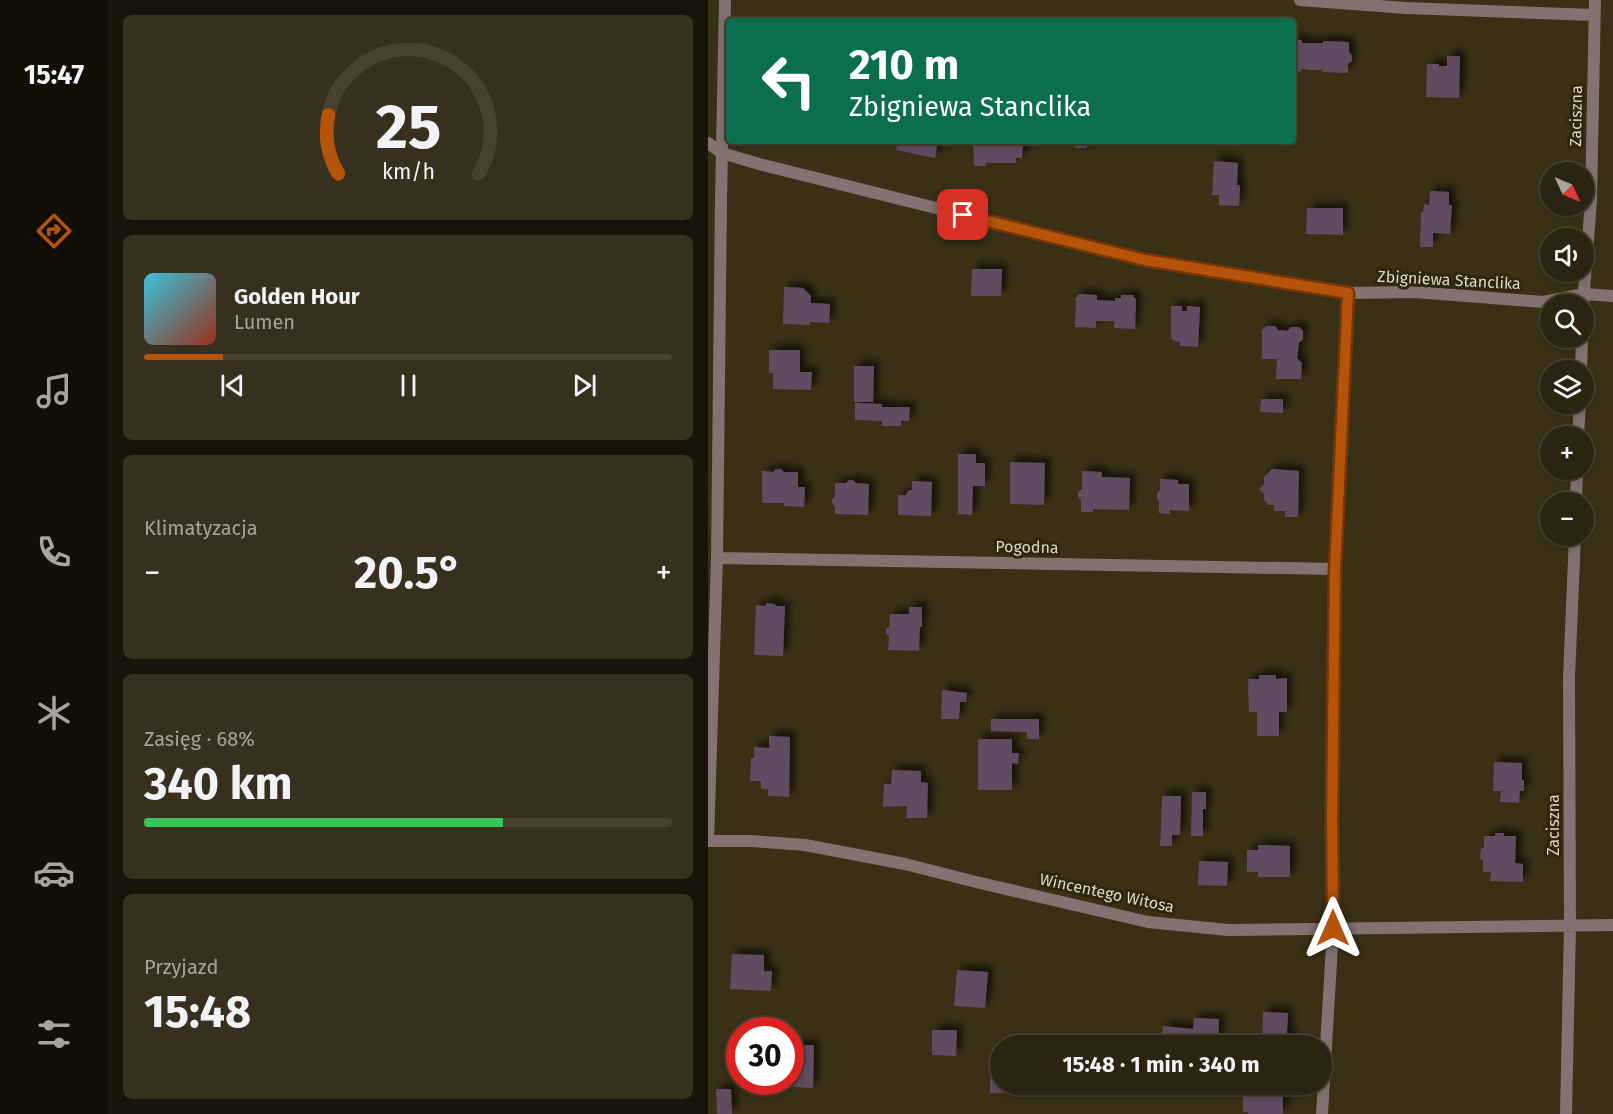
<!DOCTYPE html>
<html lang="pl">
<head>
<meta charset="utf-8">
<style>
	body { margin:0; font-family:"Fira Sans",sans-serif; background:#38301e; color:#f1f3f6; height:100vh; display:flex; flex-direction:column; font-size:22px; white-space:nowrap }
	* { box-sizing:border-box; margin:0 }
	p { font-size:20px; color:#a6a49f }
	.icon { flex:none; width:33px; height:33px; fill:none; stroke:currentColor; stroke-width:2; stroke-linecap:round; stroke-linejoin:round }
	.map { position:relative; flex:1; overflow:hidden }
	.sheet { display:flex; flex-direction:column; gap:15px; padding:15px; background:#181409; width:600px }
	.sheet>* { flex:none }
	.top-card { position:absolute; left:18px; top:18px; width:570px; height:126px; border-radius:6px; box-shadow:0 3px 9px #0003,0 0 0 2px #484130; background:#0b6e4f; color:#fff; overflow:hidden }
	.needle { width:39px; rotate:134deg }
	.fabs { position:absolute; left:832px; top:162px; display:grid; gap:12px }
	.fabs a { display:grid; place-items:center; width:54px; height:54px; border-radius:50%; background:#2c2410; box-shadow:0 3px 9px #0003,0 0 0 2px #484130; font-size:30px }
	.speed { position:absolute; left:18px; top:1017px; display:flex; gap:12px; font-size:30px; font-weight:700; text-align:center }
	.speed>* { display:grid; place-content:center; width:78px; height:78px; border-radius:50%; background:#2c2410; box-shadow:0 3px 9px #0003,0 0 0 2px #484130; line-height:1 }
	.speed .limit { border:9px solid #d22; background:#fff; color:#111 }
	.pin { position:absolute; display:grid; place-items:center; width:51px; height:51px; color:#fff; margin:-26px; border-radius:12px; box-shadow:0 3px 9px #0006 }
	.me { position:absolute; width:66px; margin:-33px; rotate:0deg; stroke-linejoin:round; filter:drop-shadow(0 0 4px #0008) }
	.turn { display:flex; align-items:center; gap:21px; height:126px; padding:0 24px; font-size:27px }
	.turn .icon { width:78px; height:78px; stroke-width:2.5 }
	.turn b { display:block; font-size:42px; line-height:51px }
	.big { font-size:45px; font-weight:700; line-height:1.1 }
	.sheet .card { flex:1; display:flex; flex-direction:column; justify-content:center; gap:9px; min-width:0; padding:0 21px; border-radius:9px; background:#38301e }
	.sheet .dial { align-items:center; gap:0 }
	.dial svg { height:156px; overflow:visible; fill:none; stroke:#484130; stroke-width:7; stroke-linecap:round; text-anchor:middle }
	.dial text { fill:#f1f3f6; stroke:none }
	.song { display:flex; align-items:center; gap:18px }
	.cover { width:72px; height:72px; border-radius:9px; background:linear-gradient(135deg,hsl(190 70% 55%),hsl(10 70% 35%)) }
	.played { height:6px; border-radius:3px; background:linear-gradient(90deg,#b45309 15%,#484130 15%) }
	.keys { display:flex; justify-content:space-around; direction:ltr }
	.heat { display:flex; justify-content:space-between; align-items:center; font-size:33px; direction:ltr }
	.charge { height:9px; border-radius:4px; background:linear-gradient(90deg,#34c759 68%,#484130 0) }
	.trip { position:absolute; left:282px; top:1035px; width:342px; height:60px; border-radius:30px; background:#2c2410; box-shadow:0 3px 9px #0003,0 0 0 2px #484130; font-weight:700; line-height:60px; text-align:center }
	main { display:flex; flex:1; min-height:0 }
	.menu { display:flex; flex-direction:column; width:108px; justify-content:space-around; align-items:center; background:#120e06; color:#a6a49f }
	.menu .icon { width:42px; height:42px }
	.menu .active { color:#b45309 }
	.menu b { font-size:27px; color:#f1f3f6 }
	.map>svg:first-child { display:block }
</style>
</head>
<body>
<main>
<nav class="menu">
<b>15:47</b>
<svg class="icon active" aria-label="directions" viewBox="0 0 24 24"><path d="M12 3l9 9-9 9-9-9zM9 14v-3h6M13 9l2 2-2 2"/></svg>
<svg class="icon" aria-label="music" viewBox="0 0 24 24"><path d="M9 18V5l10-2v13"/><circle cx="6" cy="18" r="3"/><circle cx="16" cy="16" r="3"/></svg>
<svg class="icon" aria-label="phone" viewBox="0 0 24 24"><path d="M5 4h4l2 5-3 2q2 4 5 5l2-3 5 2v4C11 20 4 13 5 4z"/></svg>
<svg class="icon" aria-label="climate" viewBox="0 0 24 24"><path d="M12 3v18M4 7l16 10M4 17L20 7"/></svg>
<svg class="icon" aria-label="car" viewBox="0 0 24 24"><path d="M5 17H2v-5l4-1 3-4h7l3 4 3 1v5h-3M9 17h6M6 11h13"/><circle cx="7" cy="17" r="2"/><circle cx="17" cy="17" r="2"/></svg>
<svg class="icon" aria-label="filters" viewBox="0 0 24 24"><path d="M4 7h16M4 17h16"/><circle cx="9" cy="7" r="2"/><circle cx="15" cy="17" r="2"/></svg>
</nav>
<section class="sheet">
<div class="card dial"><svg viewBox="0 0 100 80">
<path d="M14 69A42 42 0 1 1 86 69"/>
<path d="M14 69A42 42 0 0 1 9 39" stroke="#b45309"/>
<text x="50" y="56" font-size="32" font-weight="700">25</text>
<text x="50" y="72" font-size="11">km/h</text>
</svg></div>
<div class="card">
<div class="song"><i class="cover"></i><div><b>Golden Hour</b><p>Lumen</p></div></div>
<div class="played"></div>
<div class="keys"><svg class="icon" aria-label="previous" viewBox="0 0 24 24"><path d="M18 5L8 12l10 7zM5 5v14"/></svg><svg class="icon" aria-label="pause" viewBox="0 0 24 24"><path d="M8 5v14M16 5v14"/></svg><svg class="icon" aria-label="next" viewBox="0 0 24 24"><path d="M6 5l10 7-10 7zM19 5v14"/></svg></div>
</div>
<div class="card"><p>Klimatyzacja</p>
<div class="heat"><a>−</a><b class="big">20.5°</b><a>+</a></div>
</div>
<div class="card"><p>Zasięg · 68%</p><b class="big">340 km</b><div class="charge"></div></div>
<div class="card"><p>Przyjazd</p><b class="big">15:48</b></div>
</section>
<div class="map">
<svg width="905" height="1114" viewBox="0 0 905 1114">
	<defs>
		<filter id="shadow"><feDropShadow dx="5.5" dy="-5.5" stdDeviation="3" flood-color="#0009"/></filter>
	</defs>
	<rect width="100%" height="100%" fill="#3a3016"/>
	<path fill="#604b60" filter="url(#shadow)" d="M585,40H594V43H615V41L641,42V52L644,56V61L640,64V73L614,72V70H603L593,69V72L585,71Z
		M739,56H752L751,98L718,97L719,64H731V66H739Z
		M190,141H230L227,158L188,150Z
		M265,141H315L314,158H308V163H278V166H266Z
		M357,141H387V145H379V148H367V144H357Z
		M506,161L530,163L529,185H532L531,206L511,205V195H504Z
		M722,191L741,192V205H744L742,234L725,233V247H712L713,212H715L716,204L721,205Z
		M599,208H635V235L598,234Z
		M264,269H294L293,296H263Z
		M76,287L95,288L103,296V303L122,304L121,323L102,322V325L75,324Z
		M370,294L389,295V300L407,301V298H413V295H426V298H428L427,329L406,328V321H388V328L367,327L368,297H370Z
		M463,306H474V311H479V306L492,307L490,347L472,346V342L466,341L463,338Z
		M558,326H567L570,330L579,331L583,327H591L595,331V339L591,343L589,358L594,363L593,379H568L569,359H554V330Z
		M61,350H92V372H104L103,390L65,389V373H61Z
		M146,366H166L165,402H146Z
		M553,399H575V413L552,412Z
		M147,403L174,404V407H202L201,421H193V426H174V421L147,420Z
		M250,454H268V463H277V486H265L264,515L250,514Z
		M302,462L337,463L336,505L302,504Z
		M68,469H73L76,472H90V487H97L96,507L76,506V503H54V471L65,472Z
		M564,469L591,471L590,517H577V511H566V505H560L556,500V494L551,489L556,484V477Z
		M374,471L394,472V477L422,478L421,510L385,509V512H373V500L370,497V492L374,489Z
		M452,479L470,480V484H481V511L462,510V514L451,513V501L449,498V493L452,490Z
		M141,480H145L148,483L161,484L160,515L127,514V507L124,503V499L127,496V483H138Z
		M204,481L224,482L223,516L190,515V495H198L200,491L204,490Z
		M59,603L66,604L69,606H77L75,656L46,655L48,605L57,606Z
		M201,607H214V627H212L211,651L180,650L181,636L178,634V629L181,627L182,614H201Z
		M551,675H568V679L579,678V712H571V736H549V712H541L540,679H551Z
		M234,690L259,693L258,702H252L251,719H233Z
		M283,719H331V739H319V732L283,731Z
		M61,736L82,737L81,797L60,796V789H53V781H42L43,758H46V747L61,748Z
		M270,739H304V753H311L310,764L304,763V790H270Z
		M786,762L814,763V780H816V791H812L811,803L792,802L793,791H785Z
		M184,770L213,771V782L220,783L219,818H198L199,806L175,807L176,784H183Z
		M484,792H498V809H495V836H483Z
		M454,796H473L472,835H464V846H452Z
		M787,833H796V836H808L807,863L815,864V882L782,881L783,872H775V860L772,859L773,848H776V836H787Z
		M550,845L582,846V877H550V872H539V850H550Z
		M491,861L520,862L519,886L490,885Z
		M24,954L56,955V971H64L63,991L22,989Z
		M249,970L280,972L277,1008L246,1006Z
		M555,1012L580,1013L579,1033H583L582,1046H554Z
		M486,1018L511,1019L510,1046H454L455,1026L485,1029Z
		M224,1030H249L248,1056L224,1055Z
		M84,1045H106L105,1088L84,1087V1065H82Z
		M282,1065H292V1084H313V1093H282Z
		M535,1084H580V1097H575V1114H540V1112H535Z
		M8,1089H23L24,1114H9Z"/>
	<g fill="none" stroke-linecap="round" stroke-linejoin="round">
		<path stroke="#827272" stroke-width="12" d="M592,0L698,8L886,15
			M0,143L14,153L51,164L437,260L640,293L707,292L835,302L876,294L905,296
			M875,304L883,201L887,0
			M873,370L874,338
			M870,436L872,404
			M868,502L869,470
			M9,558L627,569
			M0,841H43L97,845L197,864L268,882L440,922L520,930L905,925
			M0,841L9,558L13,200L17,0
			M614,1114L625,928L624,817L627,569L640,293
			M858,1114L862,925L861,677L867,536"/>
	</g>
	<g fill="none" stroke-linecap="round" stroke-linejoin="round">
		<g stroke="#753606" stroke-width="15">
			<path id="route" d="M255,215L437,260L640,293L627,569L624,817L625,928"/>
		</g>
		<use href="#route" stroke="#b45309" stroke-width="10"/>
	</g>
	<g text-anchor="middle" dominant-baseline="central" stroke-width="6" stroke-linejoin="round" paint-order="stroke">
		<g font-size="16" fill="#ded8c9" stroke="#30260c">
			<text transform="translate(868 116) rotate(-89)">Zaciszna</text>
			<text transform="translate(741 280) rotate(3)">Zbigniewa Stanclika</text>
			<text transform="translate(319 547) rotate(1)">Pogodna</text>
			<text transform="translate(845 825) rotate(-90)">Zaciszna</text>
			<text transform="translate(399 893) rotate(12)">Wincentego Witosa</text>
		</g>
	</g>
</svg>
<div class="fabs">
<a><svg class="needle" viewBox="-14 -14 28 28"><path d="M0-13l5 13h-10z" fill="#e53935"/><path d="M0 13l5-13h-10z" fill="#a6a49f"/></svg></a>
<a><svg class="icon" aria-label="sound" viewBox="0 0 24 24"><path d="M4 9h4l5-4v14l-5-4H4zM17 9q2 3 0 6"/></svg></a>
<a><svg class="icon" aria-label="search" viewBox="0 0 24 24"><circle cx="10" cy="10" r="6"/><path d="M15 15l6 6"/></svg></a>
<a><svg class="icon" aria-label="layers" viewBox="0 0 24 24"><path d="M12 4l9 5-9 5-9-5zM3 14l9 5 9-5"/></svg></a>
<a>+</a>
<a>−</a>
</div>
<div class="speed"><div class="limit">30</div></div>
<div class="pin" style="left:255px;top:215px;background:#d93025"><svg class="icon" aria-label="arrive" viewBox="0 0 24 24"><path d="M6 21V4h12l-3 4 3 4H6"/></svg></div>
<svg class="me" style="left:625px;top:928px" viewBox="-20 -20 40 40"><path d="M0-17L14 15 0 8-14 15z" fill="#b45309" stroke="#fff" stroke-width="4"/></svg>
<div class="trip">15:48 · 1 min · 340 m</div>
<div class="top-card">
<div class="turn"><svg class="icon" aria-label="left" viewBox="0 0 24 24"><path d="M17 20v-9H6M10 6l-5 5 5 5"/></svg><div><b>210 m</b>Zbigniewa Stanclika</div></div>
</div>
</div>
</main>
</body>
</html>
